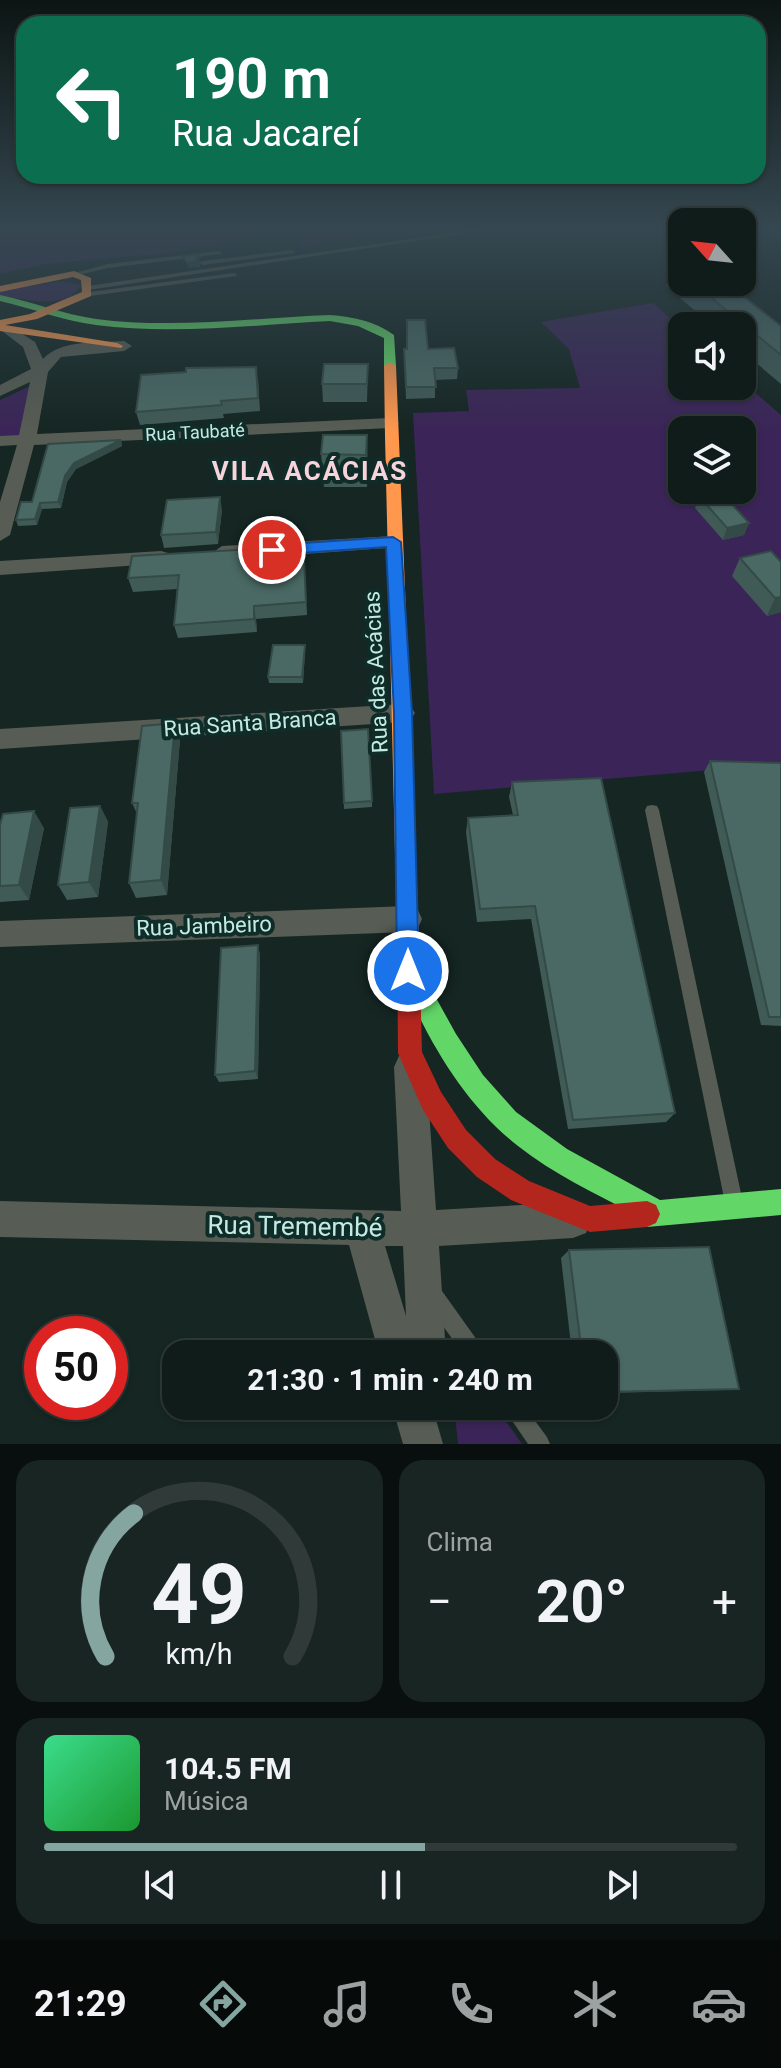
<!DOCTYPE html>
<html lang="pt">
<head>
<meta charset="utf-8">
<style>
	body { margin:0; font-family:Roboto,sans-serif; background:#192523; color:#f1f3f6; height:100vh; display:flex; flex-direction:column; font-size:30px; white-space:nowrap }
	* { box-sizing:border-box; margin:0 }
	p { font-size:26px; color:#9ca1a2 }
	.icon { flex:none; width:44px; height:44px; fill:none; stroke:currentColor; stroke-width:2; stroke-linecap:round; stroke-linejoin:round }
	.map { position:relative; height:1444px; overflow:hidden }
	.drawer { display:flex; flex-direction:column; gap:16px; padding:16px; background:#090f0e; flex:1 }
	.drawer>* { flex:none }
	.hud { position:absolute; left:16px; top:16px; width:750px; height:168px; border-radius:24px; box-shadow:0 2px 6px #0004,0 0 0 2px #303a39; background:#0b6e4f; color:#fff; overflow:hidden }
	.needle { width:52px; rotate:297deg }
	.controls { position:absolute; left:668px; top:208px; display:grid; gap:16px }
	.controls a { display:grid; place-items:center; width:88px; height:88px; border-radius:16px; background:#101c1a; box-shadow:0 2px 6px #0004,0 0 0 2px #303a39; font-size:40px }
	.speed { position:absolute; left:24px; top:1316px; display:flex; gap:16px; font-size:40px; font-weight:700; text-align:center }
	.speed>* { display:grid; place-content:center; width:104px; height:104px; border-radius:50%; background:#101c1a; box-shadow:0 2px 6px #0004,0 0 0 2px #303a39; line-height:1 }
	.speed .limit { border:12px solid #d22; background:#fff; color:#111 }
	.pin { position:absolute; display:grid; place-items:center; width:68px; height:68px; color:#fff; margin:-34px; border:4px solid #fff; border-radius:50%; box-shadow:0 2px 8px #0007 }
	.me { position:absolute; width:88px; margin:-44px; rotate:0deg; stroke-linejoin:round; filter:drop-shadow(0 0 6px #0008) }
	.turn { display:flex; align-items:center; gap:28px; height:168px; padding:0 24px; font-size:36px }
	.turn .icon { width:104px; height:104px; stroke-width:2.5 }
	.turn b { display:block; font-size:56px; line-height:68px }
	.big { font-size:60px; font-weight:700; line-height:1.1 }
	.drawer .tile { flex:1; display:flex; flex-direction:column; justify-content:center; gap:12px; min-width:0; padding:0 28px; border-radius:24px; background:#192523 }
	.drawer .dial { align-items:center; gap:0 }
	.dial svg { height:208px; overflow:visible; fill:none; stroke:#303a39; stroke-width:7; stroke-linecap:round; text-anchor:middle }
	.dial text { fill:#f1f3f6; stroke:none }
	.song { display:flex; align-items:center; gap:24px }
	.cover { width:96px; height:96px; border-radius:12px; background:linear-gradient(135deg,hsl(150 70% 55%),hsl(130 70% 35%)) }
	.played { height:8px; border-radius:4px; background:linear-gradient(90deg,#85a6a0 55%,#303a39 55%) }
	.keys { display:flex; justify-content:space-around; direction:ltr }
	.heat { display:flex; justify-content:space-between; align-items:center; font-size:44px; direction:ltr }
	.drawer .tiles { flex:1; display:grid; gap:16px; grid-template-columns:1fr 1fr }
	.tile:last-child { grid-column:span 2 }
	.trip { position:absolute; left:162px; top:1340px; width:456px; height:80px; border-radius:24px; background:#101c1a; box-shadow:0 2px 6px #0004,0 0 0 2px #303a39; font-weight:700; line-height:80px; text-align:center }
	.tab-bar { display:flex; height:128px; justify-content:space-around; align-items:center; background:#060b0a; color:#9ca1a2 }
	.tab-bar .icon { width:56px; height:56px }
	.tab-bar .selected { color:#85a6a0 }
	.tab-bar b { font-size:36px; color:#f1f3f6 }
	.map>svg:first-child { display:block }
</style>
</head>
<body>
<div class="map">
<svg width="781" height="1444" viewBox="0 0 781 1444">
	<rect width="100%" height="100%" fill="#152623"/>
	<path fill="#3b2558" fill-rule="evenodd" d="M0,228H423L298,247L299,241L292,231L166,253L46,264L0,274Z
		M62,281L81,285C65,312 26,298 0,296V291Z
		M653,303L682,329V386H742V381L781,415V764L434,794L413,413L469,411L466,390L580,388L569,349L541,322ZM682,430H742V490H682Z
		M35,384L22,435L0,437V400Z
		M454,1406H495L522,1444H458Z"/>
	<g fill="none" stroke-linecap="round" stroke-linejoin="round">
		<path fill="#575c54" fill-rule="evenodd" d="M485,228H502L88,290L84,288L88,286Z
			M292,250L295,252L294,253L203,265L200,263L203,261Z
			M219,251L221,252V254L108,268L74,276L71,274L108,264Z
			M234,273L237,275L236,276L90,296L86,294L90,292Z
			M652,805L657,806L659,810L742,1198L739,1204L733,1207L727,1204L724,1198L645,810L647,806Z
			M435,1289L442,1291L482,1347L485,1354H463L428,1305L426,1298L428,1291Z
			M502,1406H524L547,1437L550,1444H528Z"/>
		<path fill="#575c54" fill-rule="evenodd" d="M10,326L35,342L43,359C62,339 98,343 124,341L132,346L124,351L61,357L48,372L37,434L390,418L399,423L390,428L34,445L10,535L0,541V502L17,445L0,446V436L19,435L30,382L0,396V385L31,369L23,347L2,331Z
			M393,536L400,537L403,542L400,547L222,560L212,553L222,546Z
			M161,551L168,553L171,558L168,563L0,575V561Z
			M403,704L411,707L415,713L411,719L403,722L0,749V729Z
			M408,906L418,910L422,919L418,928L408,932L0,947V921Z
			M410,1051L421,1056L426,1067L436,1210L573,1202L586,1207L591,1220L586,1233L573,1238L439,1246L446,1354H379L349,1245L0,1237V1201L401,1211L394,1067L399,1056ZM385,1246H403L406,1316Z
			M392,1406H432L443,1444H403Z"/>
		<path fill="#63d668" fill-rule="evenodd" d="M0,295C32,302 63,314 96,319C173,329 252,318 330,315C353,317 375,321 394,335L396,366L390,370L384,366V338L358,326L330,321C252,325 173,335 96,325C63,321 32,308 0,301Z
			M412,966L420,969L456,1034L483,1075L516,1112L567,1149L660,1200L781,1189V1215L647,1227L638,1223L634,1214C595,1193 553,1174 518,1146C464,1104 427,1039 401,977L404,969Z"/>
		<path fill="#ff974d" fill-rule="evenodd" d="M74,271L91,278V296L37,319L5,325L117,343L123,346L121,348L0,331V320L30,314L82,292L81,280L73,277L0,292V286Z
			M390,362L396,366L419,936L416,943L408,946L400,943L397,936L385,437L384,366Z"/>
		<path fill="#b3261e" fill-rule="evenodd" d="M408,926L416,929L419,936L422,1052L441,1092L466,1130L495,1159L529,1181L590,1206L647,1201L656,1205L660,1214L656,1223L647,1227L590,1232L511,1200L477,1177L448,1148L423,1110L398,1053L397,936L400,929Z"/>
	</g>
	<path fill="#405a56" d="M682,263V282H725L781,326V384L742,351V326H713L666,286L671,265Z
		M404,349H428L458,368L457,379L435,380V398L406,399Z
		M368,364L367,402H323L322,384Z
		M258,379L260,411L223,414L224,418L140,425L136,412Z
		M367,435V487H324L321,454Z
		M121,440L122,446L76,469L67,482L61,508L42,509L37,525L18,526L16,520L32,502L48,444Z
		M699,496L749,523L744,535L723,540L695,508Z
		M222,510L218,544L164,548L161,535Z
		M740,558L781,562V612L767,616L732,576Z
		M256,562L305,572L307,615L256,619L257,632L178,638L174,625L177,589L133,592L128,578Z
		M305,645V651L303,683H269L268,677Z
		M341,731L372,801V807L344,809Z
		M180,740L167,895L136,898L129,883L137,814L132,803Z
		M710,761L781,763V1026L761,1025L704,772Z
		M512,782L675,1113L666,1122L568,1129L531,919L477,922L466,832L468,818L513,815L509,797Z
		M100,806L108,822L98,897L67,900L58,885Z
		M0,825L44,828L29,900L0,902Z
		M260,954L258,1079L219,1082L215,1075Z
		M569,1250L721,1390L604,1393V1354H572L561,1258Z"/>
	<path fill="#344a46" d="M199,254L200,267L188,268L187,263L196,259Z
		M367,435L368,467L367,487L366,455Z
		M121,440L122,446L76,469L67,482L61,508L58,502L65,476L74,463Z
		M220,497L222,510L218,544L216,532Z
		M40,503L42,509L37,525L35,519Z
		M749,523L744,535L723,540L727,528Z
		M781,597V612L767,616L775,598Z
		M254,606L256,619L257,632L254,619Z
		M305,645V651L303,683L302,677Z
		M175,723L180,740L167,895L161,880Z
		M100,806L108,822L98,897L89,882Z
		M34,811L44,828L29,900L19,885Z
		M258,945L260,954L258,1079L255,1071Z"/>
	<path fill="#4a6964" stroke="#344a46" stroke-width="2" d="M199,254L196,259L199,261L187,263L183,256Z
		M682,263V274L671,265Z
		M692,282H725L781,326V355Z
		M407,320H425L428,349L454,348L458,368H434L436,387H406L404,349H407Z
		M324,364H368L367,384H322Z
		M256,367L258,398L221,401L222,405L136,412L141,375L186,372V368Z
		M323,435H367L366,455L321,454Z
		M121,440L74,463L65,476L58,502L40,503L35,519L16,520L21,502H32L48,444Z
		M720,491L749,523L727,528L699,496Z
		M220,497L216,532L161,535L167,500Z
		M254,549V562L304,559L306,602L254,606V619L174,625L179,575L128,578L132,556Z
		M771,551L781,562V597L775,598L740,558Z
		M273,645H305L302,677H268Z
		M175,723L161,880L129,883L138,803H132L142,726Z
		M368,729L372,801L344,803L341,731Z
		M710,761L781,763V1017H769Z
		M601,778L675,1113L573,1120L535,906L480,909L468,818L518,815L512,782Z
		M100,806L89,882L58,885L70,808Z
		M34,811L19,885L0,886V825L3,814Z
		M258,945L255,1071L215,1075L221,948Z
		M709,1247L739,1389L604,1392V1354H582L569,1250Z"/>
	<linearGradient id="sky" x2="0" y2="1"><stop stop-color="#0c1513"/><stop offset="0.53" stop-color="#354750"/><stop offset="1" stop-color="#354750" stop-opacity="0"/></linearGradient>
	<rect width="781" height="430" fill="url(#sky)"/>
	<path fill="#1a73e8" stroke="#114b97" stroke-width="2" d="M393,537L401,542L412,713L419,971L416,978L408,981L400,978L397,971L394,713L386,547L272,555L264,550L272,545Z"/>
	<g text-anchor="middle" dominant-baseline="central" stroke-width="8" stroke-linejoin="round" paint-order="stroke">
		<g font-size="18" fill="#c2ebe4" stroke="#0f2c28">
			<text transform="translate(195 432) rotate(-3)">Rua Taubaté</text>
		</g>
		<g font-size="22" fill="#c2ebe4" stroke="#0f2c28">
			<text transform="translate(376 672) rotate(-93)">Rua das Acácias</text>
			<text transform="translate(250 723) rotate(-4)">Rua Santa Branca</text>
			<text transform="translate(204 926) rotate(-2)">Rua Jambeiro</text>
		</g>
		<g font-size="26" font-weight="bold" letter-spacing="2" fill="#f7d4db" stroke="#0f2c28">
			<text x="310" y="471">VILA ACÁCIAS</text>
		</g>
		<g font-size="26" fill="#c2ebe4" stroke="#0f2c28">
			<text transform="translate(295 1226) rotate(1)">Rua Tremembé</text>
		</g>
	</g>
</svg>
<div class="controls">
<a><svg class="needle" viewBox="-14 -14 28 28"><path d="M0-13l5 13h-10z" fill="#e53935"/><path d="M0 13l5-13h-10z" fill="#9ca1a2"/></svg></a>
<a><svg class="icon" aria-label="sound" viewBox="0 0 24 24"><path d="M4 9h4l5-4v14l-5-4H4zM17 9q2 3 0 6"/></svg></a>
<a><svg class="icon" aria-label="layers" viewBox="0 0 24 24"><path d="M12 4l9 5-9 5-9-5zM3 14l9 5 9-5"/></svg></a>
</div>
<div class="speed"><div class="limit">50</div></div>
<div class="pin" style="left:272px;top:550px;background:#d93025"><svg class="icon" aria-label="arrive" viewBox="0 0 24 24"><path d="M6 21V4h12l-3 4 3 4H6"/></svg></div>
<svg class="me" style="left:408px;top:971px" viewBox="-20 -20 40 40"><circle r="17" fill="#1a73e8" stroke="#fff" stroke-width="3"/><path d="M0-11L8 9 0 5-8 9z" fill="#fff"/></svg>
<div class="trip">21:30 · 1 min · 240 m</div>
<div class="hud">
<div class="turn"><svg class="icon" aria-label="left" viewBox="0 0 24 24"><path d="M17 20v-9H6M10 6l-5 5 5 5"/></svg><div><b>190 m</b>Rua Jacareí</div></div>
</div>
</div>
<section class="drawer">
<div class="tiles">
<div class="tile dial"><svg viewBox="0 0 100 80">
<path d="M14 69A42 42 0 1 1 86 69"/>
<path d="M14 69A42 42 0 0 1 25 14" stroke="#85a6a0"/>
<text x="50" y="56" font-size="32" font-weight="700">49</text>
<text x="50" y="72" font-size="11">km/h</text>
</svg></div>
<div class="tile"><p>Clima</p>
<div class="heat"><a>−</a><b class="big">20°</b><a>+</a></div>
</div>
<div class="tile">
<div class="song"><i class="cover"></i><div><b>104.5 FM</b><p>Música</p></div></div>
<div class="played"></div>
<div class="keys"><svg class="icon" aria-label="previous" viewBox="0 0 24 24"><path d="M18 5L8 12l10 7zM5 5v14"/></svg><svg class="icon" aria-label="pause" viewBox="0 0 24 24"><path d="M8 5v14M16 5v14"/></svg><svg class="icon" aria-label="next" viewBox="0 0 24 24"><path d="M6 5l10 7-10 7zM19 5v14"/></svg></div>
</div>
</div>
</section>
<nav class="tab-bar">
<b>21:29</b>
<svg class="icon selected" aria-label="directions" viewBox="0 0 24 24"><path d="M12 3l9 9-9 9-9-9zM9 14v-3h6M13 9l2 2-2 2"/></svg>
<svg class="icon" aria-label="music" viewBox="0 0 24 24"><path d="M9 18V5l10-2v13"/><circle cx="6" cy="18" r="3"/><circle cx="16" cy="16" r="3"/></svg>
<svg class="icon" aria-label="phone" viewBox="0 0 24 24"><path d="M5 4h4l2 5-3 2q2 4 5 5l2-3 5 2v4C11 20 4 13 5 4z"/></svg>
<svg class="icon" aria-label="climate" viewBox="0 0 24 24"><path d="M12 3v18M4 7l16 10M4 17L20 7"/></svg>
<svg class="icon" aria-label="car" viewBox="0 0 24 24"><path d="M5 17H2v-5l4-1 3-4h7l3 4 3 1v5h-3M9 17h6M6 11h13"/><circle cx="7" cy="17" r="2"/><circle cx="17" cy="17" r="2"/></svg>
</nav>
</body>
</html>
